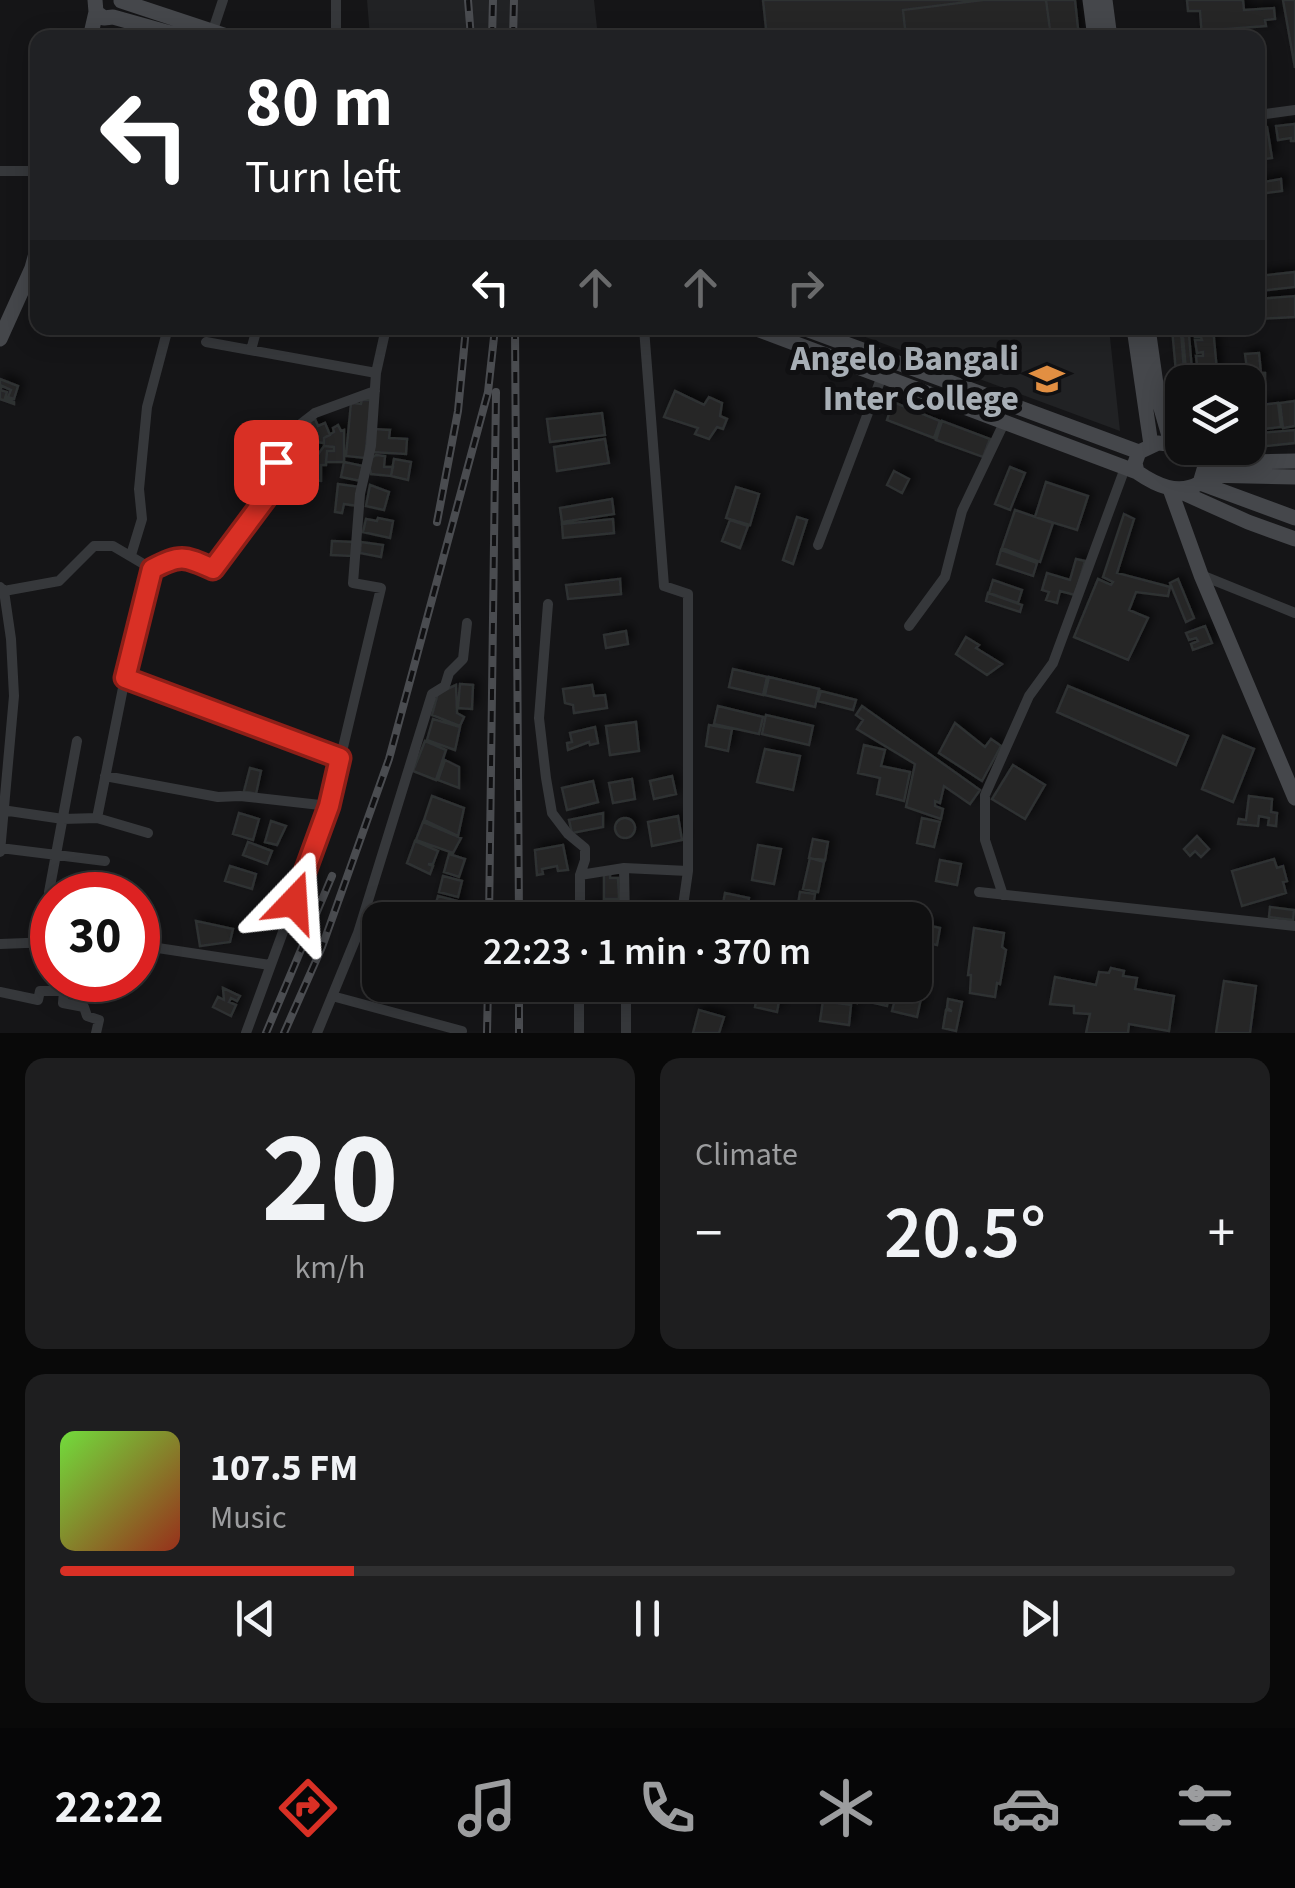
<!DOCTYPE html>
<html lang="en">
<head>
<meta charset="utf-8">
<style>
	body { margin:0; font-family:"Source Sans 3",sans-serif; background:#1e1e1f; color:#f1f3f6; height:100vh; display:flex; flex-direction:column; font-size:38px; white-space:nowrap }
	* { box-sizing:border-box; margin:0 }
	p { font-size:32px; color:#9c9d9f }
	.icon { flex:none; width:55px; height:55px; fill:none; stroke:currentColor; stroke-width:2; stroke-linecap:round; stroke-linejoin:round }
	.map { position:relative; height:1033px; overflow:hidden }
	.side { display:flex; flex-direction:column; gap:25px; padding:25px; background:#090909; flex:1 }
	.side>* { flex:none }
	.top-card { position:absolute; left:30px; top:30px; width:1235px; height:305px; border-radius:20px; box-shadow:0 5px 25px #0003,0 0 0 2px #303031; background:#202124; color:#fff; overflow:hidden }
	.fabs { position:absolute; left:1165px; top:365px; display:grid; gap:20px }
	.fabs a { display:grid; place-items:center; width:100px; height:100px; border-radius:20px; background:#101011; box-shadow:0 5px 25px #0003,0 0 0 2px #303031; font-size:50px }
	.speed { position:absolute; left:30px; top:872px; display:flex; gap:20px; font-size:50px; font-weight:700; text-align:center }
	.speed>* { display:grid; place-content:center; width:130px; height:130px; border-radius:50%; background:#101011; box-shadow:0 5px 25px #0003,0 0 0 2px #303031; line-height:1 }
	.speed .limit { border:15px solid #d22; background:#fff; color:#111 }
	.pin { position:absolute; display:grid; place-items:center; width:85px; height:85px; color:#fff; margin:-42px; border-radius:20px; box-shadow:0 5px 15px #0006 }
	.me { position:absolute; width:110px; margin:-55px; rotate:20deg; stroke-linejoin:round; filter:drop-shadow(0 0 8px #0008) }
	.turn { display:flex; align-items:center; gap:35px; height:210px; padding:0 50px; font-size:45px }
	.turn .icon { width:130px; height:130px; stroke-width:2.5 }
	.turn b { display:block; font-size:70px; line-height:85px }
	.lanes { display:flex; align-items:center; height:95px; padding:0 50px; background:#0003; justify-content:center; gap:50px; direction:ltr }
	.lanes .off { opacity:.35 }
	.big { font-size:75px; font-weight:600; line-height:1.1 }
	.side .tile { flex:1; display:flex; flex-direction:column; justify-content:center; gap:15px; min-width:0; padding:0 35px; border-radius:20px; background:#1e1e1f }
	.side .dial { align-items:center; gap:0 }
	.dial b { font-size:130px; line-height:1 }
	.song { display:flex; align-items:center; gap:30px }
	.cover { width:120px; height:120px; border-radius:15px; background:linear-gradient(135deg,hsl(100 70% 55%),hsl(10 70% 35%)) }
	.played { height:10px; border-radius:5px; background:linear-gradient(90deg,#d93025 25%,#303031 25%) }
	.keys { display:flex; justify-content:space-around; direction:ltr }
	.heat { display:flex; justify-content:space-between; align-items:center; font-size:55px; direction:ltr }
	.side .tiles { flex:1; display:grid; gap:25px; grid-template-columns:1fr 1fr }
	.tile:last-child { grid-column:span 2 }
	.trip { position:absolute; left:362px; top:902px; width:570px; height:100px; border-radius:20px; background:#101011; box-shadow:0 5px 25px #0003,0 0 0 2px #303031; font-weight:600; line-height:100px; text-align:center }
	.tab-bar { display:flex; height:160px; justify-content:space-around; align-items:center; background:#060607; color:#9c9d9f }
	.tab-bar .icon { width:70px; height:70px }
	.tab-bar .selected { color:#d93025 }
	.tab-bar b { font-size:45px; color:#f1f3f6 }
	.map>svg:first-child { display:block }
</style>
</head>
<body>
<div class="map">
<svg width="1295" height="1033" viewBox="0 0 1295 1033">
	<defs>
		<filter id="shadow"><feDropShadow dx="4.5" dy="-4.5" stdDeviation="5" flood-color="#0009"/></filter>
	</defs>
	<rect width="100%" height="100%" fill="#151517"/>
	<path fill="#212224" d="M367,0H594L598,37H370Z
		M841,328H1109L1120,431Z"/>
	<path fill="#252628" stroke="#2f3032" stroke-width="2.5" filter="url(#shadow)" d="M763,0H1075L1079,38H767Z
		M983,0H1046L1051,37L906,38L903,10Z
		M1187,0H1243L1244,10L1274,8L1275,19L1265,20L1266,26L1214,30V37H1202L1200,11H1188Z
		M1283,0H1295V68Z
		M1295,124V141H1291V138L1278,140L1276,126Z
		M1267,127L1272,158L1258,160V128Z
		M1281,179L1282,191L1258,194V183Z
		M1295,272V287L1258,291V276Z
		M1295,296V317L1258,319V299Z
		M1172,328H1186V332L1181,333L1185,382H1182V394H1178Z
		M1201,328H1213L1218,382H1205L1204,365H1197L1196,356H1203V352L1197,353L1195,340H1202L1201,337H1195V331H1201Z
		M1189,335L1193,382H1187L1183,336Z
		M1259,353L1261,373H1265V379L1260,380V376L1248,377L1245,354Z
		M0,379L18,386L14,399L8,397L11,390L2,386L0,390L7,392L5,398L14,402V404L0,399Z
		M675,391L704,405L709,397L722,403L720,416L727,419L723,429L717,427L709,439L695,434L698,428L664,417Z
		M362,400H371L365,458L346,456L351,403L361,404Z
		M1295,401V426L1283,428L1280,403Z
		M893,402L940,421L934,438L887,420Z
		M1278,403L1281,427L1263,429L1261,414L1254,415L1253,410L1260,409V405Z
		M602,413L605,435L550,442L547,419Z
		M1254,418H1259L1261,433L1295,430V443L1257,447Z
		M315,419L318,426L325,423L330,435L324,438V443L316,442L317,456L308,457L306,431H311L310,421Z
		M942,421L990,439L983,457L936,440Z
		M338,425L341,431L344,430V462H326L327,451H334V447L324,446V438L334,432L333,428Z
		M373,429L390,430L389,438L407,439L406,454L372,452Z
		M605,439L609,463L557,471L554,447Z
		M324,446L334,447V451H327L326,465H321V481L309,480V456H317Z
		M376,455L385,456L384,467H393L391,476L371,474L368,460Z
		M394,459L411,462L408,480L391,476Z
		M344,462L363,466L361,481L341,477Z
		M1010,467L1025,473L1010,510L995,504Z
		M894,471L909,479L902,493L887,485Z
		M1046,482L1088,496L1077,530L1035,517Z
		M338,484L360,487L358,506L344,504L342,513L335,512Z
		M370,485L389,492L384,510L366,506Z
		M736,487L759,494L750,525L726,518Z
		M612,499L614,514L562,522L560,508Z
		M1015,510L1053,523L1040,562L1002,548Z
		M1124,514L1134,519L1117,573L1170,587L1168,596L1136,592L1129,610L1148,618L1128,660L1074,637L1098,579L1111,585L1113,582L1103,577Z
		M797,517L807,520L793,564L783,560Z
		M378,518L393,521L390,538L363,532L366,519L377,521Z
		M613,519L614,533L563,538L562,524Z
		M730,520L748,526L740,548L722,541Z
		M332,541L353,542V556L331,555Z
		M361,542L383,545L381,557L360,553Z
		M1001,550L1037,563L1033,576L997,564Z
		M1076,559L1085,561L1075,595L1060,591L1057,603L1046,600L1049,592L1042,590L1047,573L1070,580Z
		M620,579L621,594L568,599L566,585Z
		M1178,579L1194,618L1186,622L1170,583Z
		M993,580L1022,590L1018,603L989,593Z
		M988,593L1022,605L1020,612L986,601Z
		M1205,626L1212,643L1193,650L1191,644L1198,641L1196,638L1189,640L1186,633Z
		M626,631L628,644L606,648L604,635Z
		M966,637L979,645L976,648L1002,664L987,675L956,654Z
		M733,669L767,677L763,695L729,687Z
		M769,677L819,689L815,707L765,695Z
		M460,684L473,685L472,709L458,708Z
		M456,685L457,713L464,717L460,726L432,715L438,693Z
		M592,685L594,696L605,695L607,708L574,713L573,705L565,703L563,689Z
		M1068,686L1188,736L1176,765L1057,712Z
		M821,691L856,700L853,710L818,701Z
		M718,706L763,717L759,734L714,724Z
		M862,706L980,790L970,804L944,786L940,803L935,801V806L943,809L941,819L906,807L915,764L857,729L863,720L856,715Z
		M766,715L813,726L809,745L762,734Z
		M433,719L460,727L455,750L427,740Z
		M636,722L639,751L610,755L606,726Z
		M955,723L985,747L991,739L1001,746L982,781L939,753Z
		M709,725L732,729L728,751L706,746Z
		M595,727L598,743L590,745L589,742L568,750L567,743L572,742L570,733Z
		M1223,736L1254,749L1233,802L1202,789Z
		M425,741L446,750L436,780L413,771Z
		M864,745L885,750L881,766L910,772L904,801L877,794L880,778L858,773Z
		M765,749L800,756L793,790L757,782Z
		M445,760L459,767V788L438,780Z
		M1013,765L1045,785L1025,819L992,799Z
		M250,768L261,771L256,794L244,791Z
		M672,776L676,794L654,799L650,781Z
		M632,779L635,799L613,803L609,783Z
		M593,781L598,802L567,810L562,788Z
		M432,796L464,808L458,836L424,820Z
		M1249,796L1272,799L1271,812L1277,813L1276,826L1268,825L1269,818L1259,816L1258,826L1238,824L1239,819L1246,820Z
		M239,813L259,819L253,840L233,834Z
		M603,813V827L572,833L569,820Z
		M678,816L682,840L652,846L648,822Z
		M615 828a10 10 0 1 1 20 0a10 10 0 1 1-20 0Z
		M922,818L940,822L934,847L917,843Z
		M271,821L286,826L277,845L265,842Z
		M423,822L461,838L453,853L416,840Z
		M1197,836L1209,849L1201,857L1195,851L1190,856L1184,849Z
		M813,839L828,842L825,860L809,858Z
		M415,841L438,851L433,864H428L433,866L430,874L407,863Z
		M248,842L272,851L267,864L243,855Z
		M563,845L568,870L558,871L557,866L542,869L543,874L537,875L535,850Z
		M758,845L781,849L774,884L752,880Z
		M449,854L465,859L459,877L444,872Z
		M810,858L824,862L818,892L803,889Z
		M1274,859L1277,868L1283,866L1287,881L1283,882L1286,893L1242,906L1232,871Z
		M940,860L961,864L957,885L936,881Z
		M230,866L256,874L252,889L225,881Z
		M610,873V878H618L619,899H604V874Z
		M443,876L462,881L458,897L439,892Z
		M800,892L815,894L811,920H792L796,917Z
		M725,893L749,898L747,908L723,904Z
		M438,896L461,902L459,913L435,907Z
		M586,907H618V920H586Z
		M639,907H666V920H639Z
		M1270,907L1294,910L1293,920L1269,917Z
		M196,921L233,929L230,942L200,946Z
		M922,924L940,928L937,945L919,941Z
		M974,928L1004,933L1002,947L1006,950L1000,984L997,983L995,997L970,993L971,975H968Z
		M1111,968L1124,971L1123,976L1137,978L1135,989L1174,996L1169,1031L1129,1024L1128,1033H1086L1090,1014L1074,1013V1006L1050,1004L1055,977L1096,985L1099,972L1109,973Z
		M1224,981L1256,986L1250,1033H1216Z
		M714,985H743L739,1002L731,1000L733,996L713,991Z
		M759,985H782L777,1012L755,1007Z
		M818,985H836L833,1000L814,1001Z
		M837,985H861L857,1003L834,998Z
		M874,985H891L887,1006L870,1002Z
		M223,988L240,996L237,1001L231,998L229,1002L236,1005L231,1016L213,1007L218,997L224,1000Z
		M898,988L922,994L917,1017L892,1011Z
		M948,999L962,1002L956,1031L943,1028L946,1010L952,1011L947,1008Z
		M823,1001L851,1005L849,1025L820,1021Z
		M699,1010L724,1017L719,1033H693Z"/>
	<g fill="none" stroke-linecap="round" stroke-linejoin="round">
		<path stroke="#36383b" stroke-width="10" d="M336,0V38
			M213,30L223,0
			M1258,115L1295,110
			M0,171H38
			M644,328L664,586L688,594V871L681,920
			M206,342L376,373
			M251,350L257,328
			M818,545L882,376
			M131,555L142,519L139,489L147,407L168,328
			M1201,575L1295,613
			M0,587L4,591L11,639L14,696L0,852
			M4,591L59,581L94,546H113L152,569C181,554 184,556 213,569L266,498L288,434L315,413L375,391
			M548,604L539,718L546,778L552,813L568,834L585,848V860L580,875
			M909,626L945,577L962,511L1004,423
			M125,678L340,758
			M105,776L218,797L240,796L329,806
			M2,810L63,819L97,818L125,678L152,569
			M97,818L148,833
			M0,848L105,861
			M624,868L625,920
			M979,892L1295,926
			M73,895L49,892L77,741
			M1003,895L985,840V795L1029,696L1053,663L1125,468
			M580,920V875L624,868L688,871
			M0,944L52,942
			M138,945L270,965
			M626,985V1033
			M0,992L38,1000L40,991H64L63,1003L84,1007L87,1016L99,1020L96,1033
			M332,996L462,1031
			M246,1033L329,806L381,588L353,583L360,494L371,446L376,373L386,328
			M317,1033L358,933L432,694L445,686L449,673L463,659L467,623
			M579,1033V985"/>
		<path stroke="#45474b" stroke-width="15" d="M95,0L96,12L104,18L113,17L188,38
			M1090,0L1095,38
			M1105,0L1110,38
			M121,1L233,38
			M90,38L96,12
			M754,328L1137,472
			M803,328L1139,452
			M1134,328L1151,445
			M1148,328L1158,398L1171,443
			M0,339L32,268L38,246
			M1158,443C1175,444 1197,448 1206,463L1200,483C1178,496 1156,485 1137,472L1135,463L1139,452Z
			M1206,463L1295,461
			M1205,475L1295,477
			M1200,483L1295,518
			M1170,489L1201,575L1295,798
			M1179,491L1248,522L1295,539"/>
		<g stroke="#4a4c50" stroke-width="8">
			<path id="rail" d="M468,0L471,38
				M492,38L493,0
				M513,38L514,0
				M515,328L519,920
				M437,522L458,411L466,328
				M489,920L496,392
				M519,985V1033
				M266,1033L332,876
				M284,1033L322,947L389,759L488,392L495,328
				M487,1033L488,985"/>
		</g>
		<use href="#rail" stroke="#101012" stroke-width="4" stroke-dasharray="11" stroke-linecap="butt"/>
	</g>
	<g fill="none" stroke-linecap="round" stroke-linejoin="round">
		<g stroke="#8d1f18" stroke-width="25">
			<path id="route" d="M276,462L266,498L213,569C184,556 181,554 152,569L125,678L340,758L329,806L294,902"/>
		</g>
		<use href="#route" stroke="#d93025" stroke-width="18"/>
	</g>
	<defs>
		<g id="school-bare" transform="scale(2.7)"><path d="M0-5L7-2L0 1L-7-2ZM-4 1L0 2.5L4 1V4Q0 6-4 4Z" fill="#e28f42" stroke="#101012" stroke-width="2.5" paint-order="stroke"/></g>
	</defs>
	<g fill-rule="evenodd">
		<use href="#school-bare" x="1047" y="379"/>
	</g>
	<g text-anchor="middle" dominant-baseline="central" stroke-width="10" stroke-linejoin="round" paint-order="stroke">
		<g font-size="35" font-weight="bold" fill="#a8afb6" stroke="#101012" text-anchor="end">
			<text x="1019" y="359">Angelo Bangali<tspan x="1019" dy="40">Inter College</tspan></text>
		</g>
	</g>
</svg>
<div class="fabs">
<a><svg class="icon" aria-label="layers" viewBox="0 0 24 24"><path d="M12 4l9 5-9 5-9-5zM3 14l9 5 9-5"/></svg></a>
</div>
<div class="speed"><div class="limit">30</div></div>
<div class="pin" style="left:276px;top:462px;background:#d93025"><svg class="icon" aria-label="arrive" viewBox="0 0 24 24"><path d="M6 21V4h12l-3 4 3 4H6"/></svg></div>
<svg class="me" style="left:294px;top:902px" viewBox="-20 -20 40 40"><path d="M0-17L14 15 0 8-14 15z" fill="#d93025" stroke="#fff" stroke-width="4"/></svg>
<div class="trip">22:23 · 1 min · 370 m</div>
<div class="top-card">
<div class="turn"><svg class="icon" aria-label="left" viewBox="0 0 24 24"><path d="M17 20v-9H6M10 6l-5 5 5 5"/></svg><div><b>80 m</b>Turn left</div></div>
<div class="lanes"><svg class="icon" aria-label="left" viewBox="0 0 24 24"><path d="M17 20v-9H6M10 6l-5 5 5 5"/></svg><svg class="icon off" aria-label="ahead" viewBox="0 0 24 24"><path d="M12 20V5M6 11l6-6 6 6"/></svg><svg class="icon off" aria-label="ahead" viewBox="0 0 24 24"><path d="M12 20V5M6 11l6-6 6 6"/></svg><svg class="icon off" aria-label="right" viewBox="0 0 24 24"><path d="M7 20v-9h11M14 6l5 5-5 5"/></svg></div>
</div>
</div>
<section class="side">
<div class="tiles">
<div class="tile dial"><b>20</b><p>km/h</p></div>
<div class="tile"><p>Climate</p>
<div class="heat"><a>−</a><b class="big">20.5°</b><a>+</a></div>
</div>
<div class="tile">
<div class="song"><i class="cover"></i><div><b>107.5 FM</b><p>Music</p></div></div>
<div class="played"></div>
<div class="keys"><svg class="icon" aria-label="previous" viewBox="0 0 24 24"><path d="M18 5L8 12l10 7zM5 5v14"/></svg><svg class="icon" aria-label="pause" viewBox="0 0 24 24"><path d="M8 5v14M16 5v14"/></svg><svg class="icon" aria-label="next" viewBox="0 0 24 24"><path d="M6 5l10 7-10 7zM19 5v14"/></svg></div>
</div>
</div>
</section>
<nav class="tab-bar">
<b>22:22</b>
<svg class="icon selected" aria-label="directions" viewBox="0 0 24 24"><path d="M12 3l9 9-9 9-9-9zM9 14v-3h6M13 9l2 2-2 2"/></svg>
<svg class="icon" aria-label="music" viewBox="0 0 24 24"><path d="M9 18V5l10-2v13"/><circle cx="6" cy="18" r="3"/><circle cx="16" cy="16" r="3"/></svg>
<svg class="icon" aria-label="phone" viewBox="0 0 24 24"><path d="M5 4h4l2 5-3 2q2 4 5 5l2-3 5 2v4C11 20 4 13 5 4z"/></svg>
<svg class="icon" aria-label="climate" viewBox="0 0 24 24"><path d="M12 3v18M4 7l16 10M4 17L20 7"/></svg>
<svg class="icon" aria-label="car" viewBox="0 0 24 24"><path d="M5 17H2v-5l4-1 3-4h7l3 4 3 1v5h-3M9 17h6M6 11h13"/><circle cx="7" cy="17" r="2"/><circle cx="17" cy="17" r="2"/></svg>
<svg class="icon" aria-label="filters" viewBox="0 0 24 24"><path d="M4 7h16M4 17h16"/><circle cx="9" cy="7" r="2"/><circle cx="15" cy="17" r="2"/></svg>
</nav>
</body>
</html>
